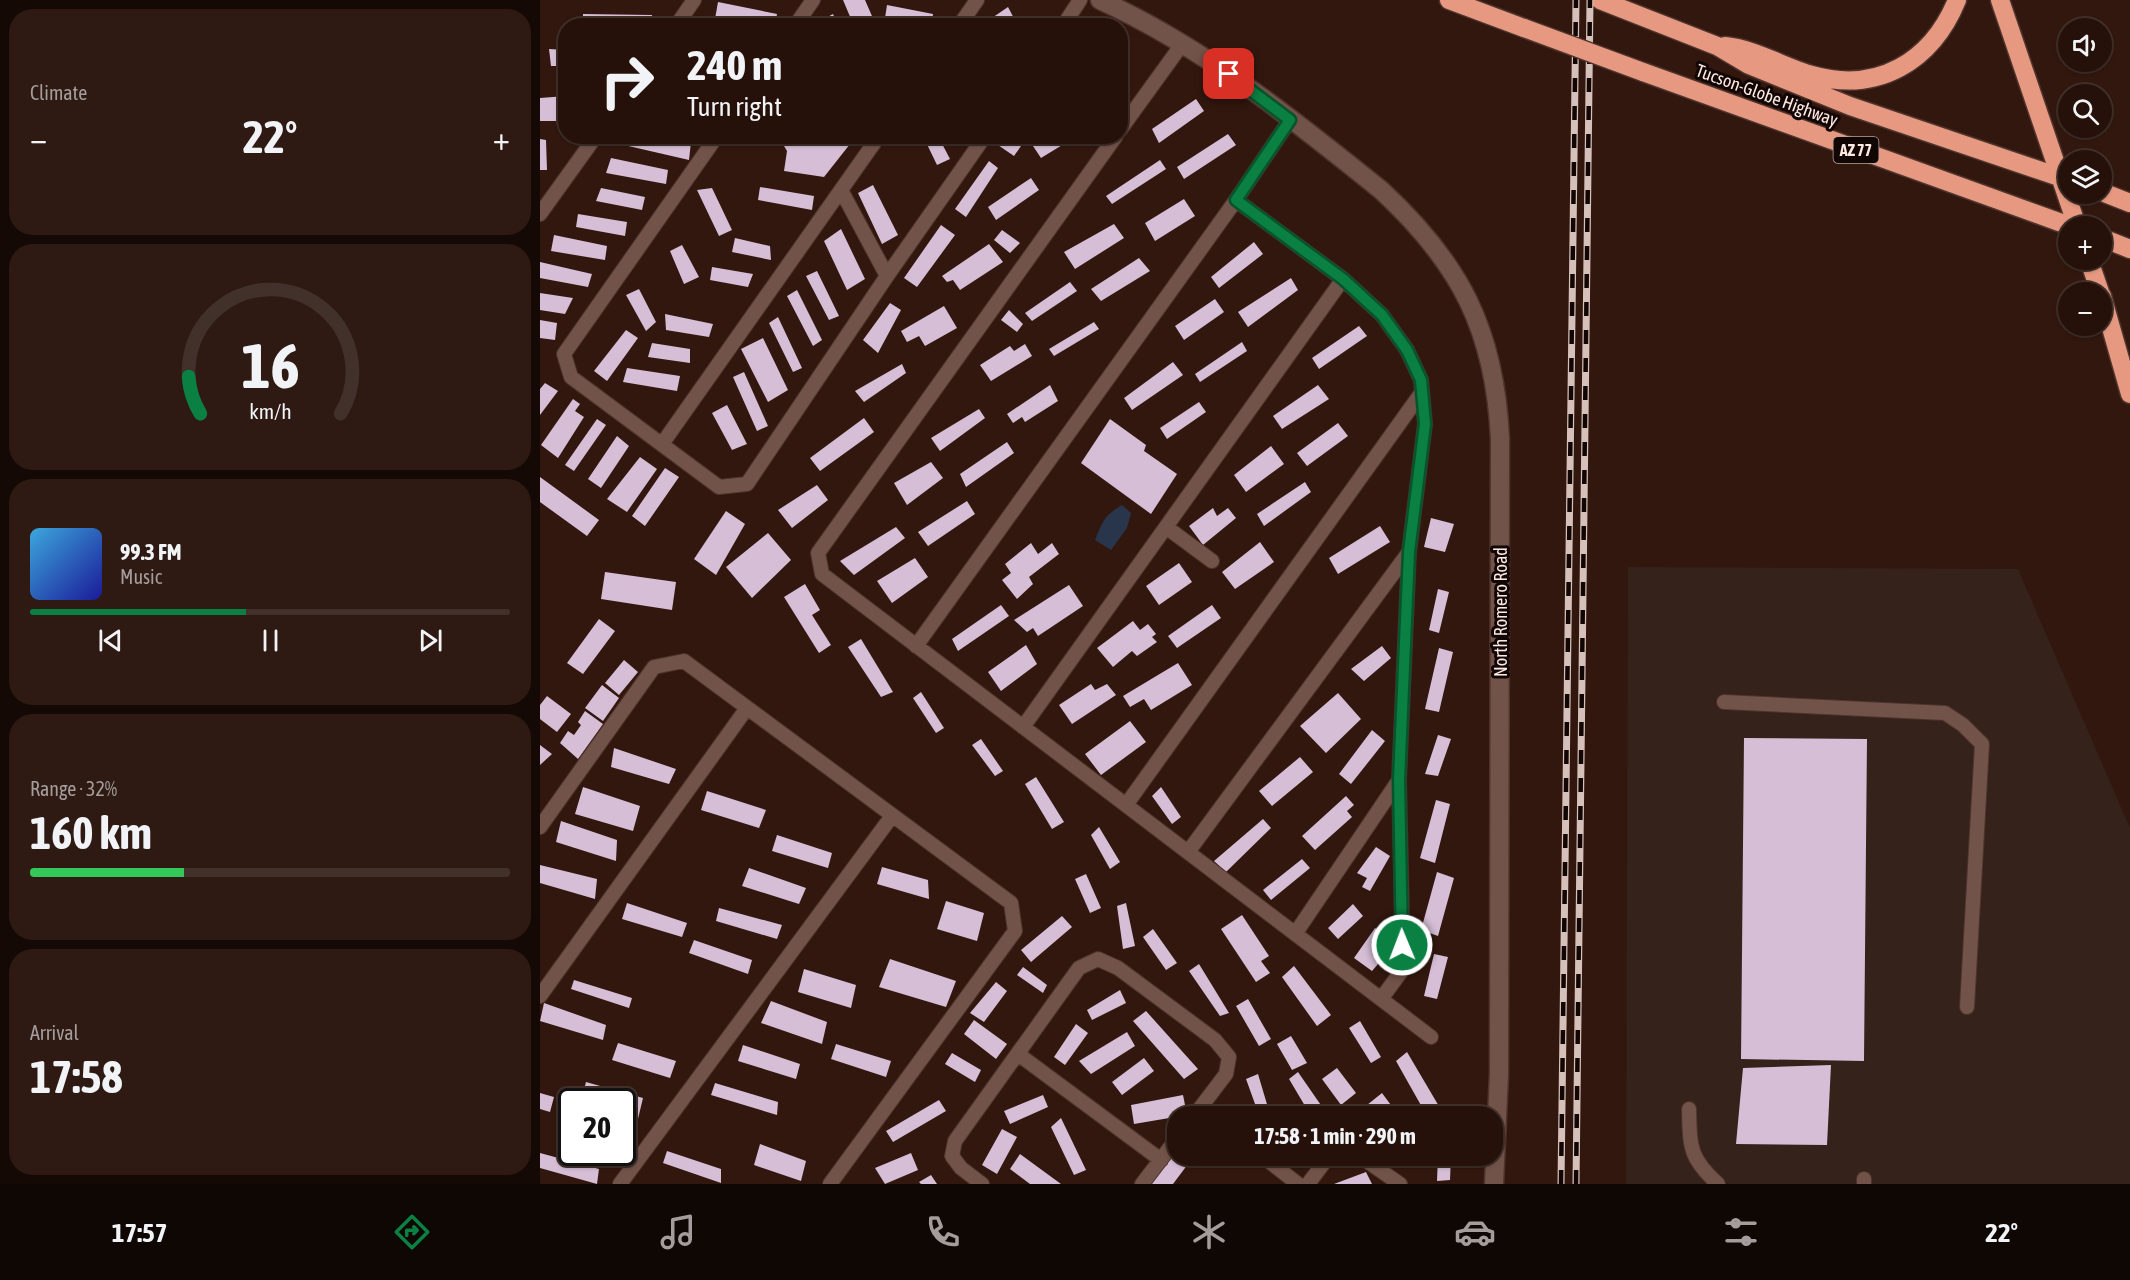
<!DOCTYPE html>
<html lang="en">
<head>
<meta charset="utf-8">
<style>
	body { margin:0; font-family:"Asap Condensed",sans-serif; background:#2e1a13; color:#f1f3f6; height:100vh; display:flex; flex-direction:column; font-size:22px; white-space:nowrap }
	* { box-sizing:border-box; margin:0 }
	p { font-size:20px; color:#a49d9c }
	.icon { flex:none; width:33px; height:33px; fill:none; stroke:currentColor; stroke-width:2; stroke-linecap:round; stroke-linejoin:round }
	.map { position:relative; flex:1; overflow:hidden }
	.drawer { display:flex; flex-direction:column; gap:9px; padding:9px; background:#150906; width:540px }
	.drawer>* { flex:none }
	.banner { position:absolute; left:18px; top:18px; width:570px; height:126px; border-radius:24px; box-shadow:0 2px 4px #0004,0 0 0 2px #42312b; background:#26110a; color:#f1f3f6; overflow:hidden }
	.controls { position:absolute; left:1518px; top:18px; display:grid; gap:12px }
	.controls a { display:grid; place-items:center; width:54px; height:54px; border-radius:50%; background:#26110a; box-shadow:0 2px 4px #0004,0 0 0 2px #42312b; font-size:30px }
	.speed { position:absolute; left:18px; top:1088px; display:flex; gap:12px; font-size:30px; font-weight:700; text-align:center }
	.speed>* { display:grid; place-content:center; width:78px; height:78px; border-radius:50%; background:#26110a; box-shadow:0 2px 4px #0004,0 0 0 2px #42312b; line-height:1 }
	.speed .limit { border:3px solid #111; border-radius:9px; background:#fff; color:#111 }
	.pin { position:absolute; display:grid; place-items:center; width:51px; height:51px; color:#fff; margin:-26px; border-radius:12px; box-shadow:0 3px 9px #0006 }
	.me { position:absolute; width:66px; margin:-33px; rotate:359deg; stroke-linejoin:round; filter:drop-shadow(0 0 4px #0008) }
	.turn { display:flex; align-items:center; gap:21px; height:126px; padding:0 30px; font-size:27px }
	.turn .icon { width:78px; height:78px; stroke-width:2.5 }
	.turn b { display:block; font-size:42px; line-height:51px }
	.big { font-size:45px; font-weight:700; line-height:1.1 }
	.drawer .widget { flex:1; display:flex; flex-direction:column; justify-content:center; gap:9px; min-width:0; padding:0 21px; border-radius:24px; background:#2e1a13 }
	.drawer .dial { align-items:center; gap:0 }
	.dial svg { height:156px; overflow:visible; fill:none; stroke:#42312b; stroke-width:7; stroke-linecap:round; text-anchor:middle }
	.dial text { fill:#f1f3f6; stroke:none }
	.song { display:flex; align-items:center; gap:18px }
	.cover { width:72px; height:72px; border-radius:9px; background:linear-gradient(135deg,hsl(200 70% 55%),hsl(240 70% 35%)) }
	.played { height:6px; border-radius:3px; background:linear-gradient(90deg,#0b8043 45%,#42312b 45%) }
	.keys { display:flex; justify-content:space-around; direction:ltr }
	.heat { display:flex; justify-content:space-between; align-items:center; font-size:33px; direction:ltr }
	.charge { height:9px; border-radius:4px; background:linear-gradient(90deg,#34c759 32%,#42312b 0) }
	.trip { position:absolute; left:627px; top:1106px; width:336px; height:60px; border-radius:24px; background:#26110a; box-shadow:0 2px 4px #0004,0 0 0 2px #42312b; font-weight:700; line-height:60px; text-align:center }
	.dock { display:flex; height:96px; justify-content:space-around; align-items:center; background:#0f0704; color:#a49d9c }
	.dock .icon { width:42px; height:42px }
	.dock .active { color:#0b8043 }
	.dock b { font-size:27px; color:#f1f3f6 }
	main { display:flex; flex:1; min-height:0 }
	.map>svg:first-child { display:block }
</style>
</head>
<body>
<main>
<section class="drawer">
<div class="widget"><p>Climate</p>
<div class="heat"><a>−</a><b class="big">22°</b><a>+</a></div>
</div>
<div class="widget dial"><svg viewBox="0 0 100 80">
<path d="M14 69A42 42 0 1 1 86 69"/>
<path d="M14 69A42 42 0 0 1 8 50" stroke="#0b8043"/>
<text x="50" y="56" font-size="32" font-weight="700">16</text>
<text x="50" y="72" font-size="11">km/h</text>
</svg></div>
<div class="widget">
<div class="song"><i class="cover"></i><div><b>99.3 FM</b><p>Music</p></div></div>
<div class="played"></div>
<div class="keys"><svg class="icon" aria-label="previous" viewBox="0 0 24 24"><path d="M18 5L8 12l10 7zM5 5v14"/></svg><svg class="icon" aria-label="pause" viewBox="0 0 24 24"><path d="M8 5v14M16 5v14"/></svg><svg class="icon" aria-label="next" viewBox="0 0 24 24"><path d="M6 5l10 7-10 7zM19 5v14"/></svg></div>
</div>
<div class="widget"><p>Range · 32%</p><b class="big">160 km</b><div class="charge"></div></div>
<div class="widget"><p>Arrival</p><b class="big">17:58</b></div>
</section>
<div class="map">
<svg width="1590" height="1184" viewBox="0 0 1590 1184">
	<rect width="100%" height="100%" fill="#32170e"/>
	<path fill="#34221b" d="M1088,567L1478,569L1590,828V1184H1086Z"/>
	<path fill="#28354a" d="M582,505L591,513L587,528L571,550L555,540C562,522 565,515 582,505Z"/>
	<path fill="#d5bed6" d="M303,0H325L335,23L328,26H314Z
		M178,2L237,14L235,26H210L175,19Z
		M347,5L393,14L392,25L345,18Z
		M468,7L478,26H447L446,22Z
		M43,14L112,15V26H43Z
		M293,14L298,26H282L280,21Z
		M9,49L26,50V66H11Z
		M26,96V121H0V98Z
		M656,99L664,111L619,143L612,129Z
		M688,134L696,145L644,179L637,167Z
		M87,136L151,142L149,160L84,145Z
		M238,136H271L299,140V136H308V138L314,139L284,177L244,171L247,151Z
		M383,136H398L410,159L397,165Z
		M456,136H488L474,156L452,141Z
		M502,136H537L501,158L491,143Z
		M0,139L6,140L7,170H0Z
		M71,158L128,170L126,184L66,173Z
		M620,160L626,169L572,204L566,196Z
		M449,161L458,168L426,217L415,209Z
		M491,178L499,190L456,220L448,207Z
		M333,185L358,235L342,244L318,193Z
		M220,187L274,196L272,210L218,200Z
		M61,188L105,197L102,210L56,201Z
		M172,188L192,230L179,236L157,190Z
		M644,199L655,216L615,241L605,223Z
		M38,214L87,222L85,236L36,227Z
		M574,224L584,238L535,269L524,252Z
		M401,225L415,235L377,287L364,278Z
		M301,229L325,279L307,290L284,241Z
		M462,230L480,243L470,253L454,240Z
		M14,235L67,246L65,260L11,251Z
		M195,238L230,246L231,260L192,252Z
		M714,242L723,254L679,288L671,277Z
		M449,244L463,262L420,290L413,280L407,282L402,276Z
		M142,245L159,277L144,284L130,251Z
		M599,258L610,271L561,301L551,289Z
		M0,262L52,274L48,287L0,278Z
		M172,267L213,274L208,287L170,280Z
		M277,271L299,316L289,320L266,276Z
		M751,278L758,290L708,327L698,312Z
		M530,282L537,291L492,321L485,313Z
		M99,289L116,322L106,331L86,295Z
		M257,290L282,340L273,346L247,296Z
		M0,293L33,298L25,314L0,310Z
		M675,299L684,312L644,340L635,326Z
		M350,303L361,310L338,353L323,340Z
		M404,306L417,328L385,346L379,336L367,342L361,331Z
		M469,310L483,324L477,332L461,320Z
		M125,314L173,324L169,337L126,330Z
		M238,317L262,368L253,372L229,323Z
		M0,320L17,323L15,340L0,338Z
		M554,322L559,329L514,356L509,349Z
		M819,326L827,336L779,369L772,358Z
		M86,330L98,338L67,381L54,371Z
		M223,338L248,390L228,402L201,349Z
		M702,342L707,351L660,382L655,374Z
		M112,343L150,349V363L108,357Z
		M485,344L492,356L451,381L440,365L470,346L474,351Z
		M633,362L643,375L592,410L584,398Z
		M362,364L366,373L324,402L315,391Z
		M87,368L140,376L137,391L83,382Z
		M204,372L228,426L217,431L193,377Z
		M5,383L18,391L0,415V389Z
		M510,385L518,401L485,422L482,417L473,423L467,414Z
		M778,385L789,399L742,429L733,416Z
		M33,399L40,404L35,411L44,417L18,458L1,445Z
		M659,402L666,412L627,439L620,428Z
		M187,405L207,444L192,450L172,413Z
		M439,409L445,418L400,451L391,438Z
		M324,418L334,432L280,471L270,458Z
		M57,419L66,425L34,471L25,465Z
		M570,419L606,445L604,451L637,474L611,514L541,463Z
		M798,423L808,436L767,466L757,453Z
		M77,436L89,446L61,488L48,479Z
		M467,442L474,453L426,487L420,474Z
		M731,446L744,464L706,492L694,475Z
		M100,457L117,469L87,512L67,499Z
		M391,462L403,478L367,505L354,483Z
		M125,468L139,477L105,526L92,516Z
		M0,477L59,520L47,536L0,502Z
		M765,482L771,492L724,526L717,514Z
		M277,485L288,500L252,528L238,510Z
		M427,501L435,514L388,546L378,532Z
		M673,508L677,516L688,508L696,518L663,545L649,526Z
		M186,511L205,524L176,575L154,559Z
		M891,518L914,524L905,552L884,547Z
		M840,526L850,542L798,574L789,558Z
		M356,527L365,538L314,575L300,561Z
		M228,533L251,560L212,598L186,567Z
		M720,542L734,562L695,589L682,572Z
		M491,543L498,554L512,543L519,554L489,577L493,584L477,599L462,580L471,573L465,564Z
		M375,558L388,577L352,603L337,581Z
		M639,563L652,582L619,605L606,586Z
		M65,572L136,582L132,610L61,599Z
		M265,584L280,610L272,615L291,645L279,653L244,597Z
		M529,585L543,606L498,636L493,628L487,632L474,620Z
		M898,589L909,592L899,633L889,630Z
		M461,605L469,616L418,651L412,639Z
		M672,605L681,618L637,648L628,636Z
		M59,619L75,631L43,674L27,663Z
		M593,621L600,630L608,624L616,634L612,637L617,642L597,656L592,651L573,667L557,648Z
		M321,639L353,692L341,697L308,647Z
		M486,645L497,664L461,691L448,672Z
		M842,646L851,658L824,681L811,669Z
		M899,648L913,652L899,712L885,709Z
		M84,660L98,672L79,695L65,683Z
		M638,663L652,685L611,710L604,699L590,707L583,696Z
		M551,684L555,690L567,684L576,695L532,724L519,705Z
		M62,685L79,698L63,721L45,708Z
		M381,692L404,728L396,733L373,698Z
		M798,693L821,719L786,753L760,726Z
		M7,696L31,714L17,732L0,719V705Z
		M45,711L63,724L38,759L20,743L28,731L34,735L41,725L38,722Z
		M590,721L606,742L561,775L545,754Z
		M832,730L845,741L811,784L799,774Z
		M898,735L911,739L898,776L885,774Z
		M1204,738L1327,739L1324,1061L1201,1059Z
		M441,739L463,771L455,776L432,745Z
		M0,745L12,754L0,765Z
		M74,748L136,769L129,784L71,767Z
		M760,757L773,772L732,806L719,791Z
		M496,777L524,822L512,829L485,784Z
		M43,787L100,806L93,831L35,814Z
		M621,787L641,817L632,824L612,796Z
		M167,791L226,810L219,828L161,810Z
		M806,796L814,805L807,811L812,817L775,850L762,836Z
		M896,800L910,804L895,863L880,858Z
		M723,819L731,828L686,872L674,861Z
		M21,821L77,840L76,861L16,842Z
		M559,827L580,862L570,869L551,835Z
		M237,835L292,853L288,868L232,851Z
		M836,847L850,856L830,891L822,887L827,878L817,873Z
		M762,859L770,868L731,900L723,890Z
		M0,865L57,879L55,899L0,883Z
		M342,867L388,880L389,899L337,884Z
		M209,868L266,888L259,904L202,886Z
		M897,872L914,878L898,936L881,930Z
		M546,874L561,908L550,913L535,879Z
		M406,901L444,913L437,941L397,929Z
		M87,903L147,923L142,937L82,919Z
		M586,903L595,946L583,949L577,906Z
		M813,904L823,916L798,939L788,928Z
		M179,908L242,925L237,939L176,921Z
		M702,915L729,956L721,961L730,973L716,982L681,929Z
		M522,916L532,927L491,962L481,950Z
		M835,928L846,936L851,949L832,971L814,958Z
		M613,929L637,963L626,970L603,937Z
		M154,940L212,960L208,974L149,953Z
		M894,954L908,957L897,999L884,996Z
		M350,959L416,981L406,1007L339,987Z
		M659,964L689,1013L680,1016L649,971Z
		M754,966L791,1015L777,1026L742,977Z
		M483,967L507,985L503,993L477,975Z
		M264,969L316,985L311,1008L258,992Z
		M34,980L92,998L89,1008L31,989Z
		M456,982L467,991L444,1022L430,1013Z
		M580,990L586,1003L552,1020L547,1010Z
		M708,999L731,1039L719,1046L696,1006Z
		M231,1001L287,1022L282,1044L221,1023Z
		M4,1003L66,1025L63,1040L0,1021Z
		M606,1011L658,1069L644,1079L593,1021Z
		M434,1020L467,1044L456,1059L424,1034Z
		M820,1021L841,1057L831,1063L809,1028Z
		M536,1024L548,1033L525,1065L514,1057Z
		M587,1032L595,1046L551,1074L539,1061Z
		M751,1036L767,1063L752,1070L737,1044Z
		M78,1043L136,1061L130,1078L72,1060Z
		M296,1044L351,1061L346,1077L291,1059Z
		M203,1045L260,1064L256,1079L198,1061Z
		M867,1052L900,1108L889,1116H887L856,1061Z
		M412,1053L441,1070L435,1082L405,1064Z
		M604,1058L614,1071L582,1095L572,1082Z
		M1291,1065L1287,1145L1196,1144L1203,1068Z
		M797,1068L816,1093L801,1105L782,1079Z
		M758,1072L785,1111L776,1116H771L749,1079Z
		M718,1074L729,1111L719,1115L706,1079Z
		M46,1082L103,1098L97,1123L82,1119V1101H41Z
		M175,1083L238,1102L237,1115L171,1095Z
		M0,1093L14,1097L10,1112L0,1109Z
		M842,1093L859,1116H835L827,1105Z
		M503,1095L508,1107L470,1124L464,1111Z
		M643,1095L647,1115L594,1124L591,1105Z
		M399,1100L406,1111L353,1142L346,1131Z
		M26,1115L32,1117V1129L23,1127Z
		M521,1118L546,1170L534,1175L511,1127Z
		M462,1129L477,1137L457,1174L442,1165Z
		M220,1144L266,1161L261,1181L214,1165Z
		M638,1148V1155L654,1156L633,1184H611Z
		M127,1151L181,1169V1183L123,1163Z
		M0,1153L59,1169L57,1184L0,1168Z
		M371,1153L378,1170L345,1184L335,1168Z
		M480,1154L521,1184H490L470,1169Z
		M898,1155H911L910,1180L897,1181Z
		M826,1172L832,1184H794Z
		M391,1175L397,1184H381L379,1182Z"/>
	<g fill="none" stroke-linecap="round" stroke-linejoin="round">
		<g stroke="#4e342c" stroke-width="16">
			<path id="lane" d="M136,26L154,0
				M255,26L273,0
				M419,26L437,0
				M523,26L540,0
				M580,130L643,43
				M177,136L24,354L31,377L179,487L207,484L347,276L445,136
				M576,136L278,553L282,574L891,1037
				M301,190L347,276
				M696,200L803,279L842,315L867,350L881,380L885,424L869,552L859,780L863,969L841,999
				M0,214L56,136
				M122,444L339,136
				M626,527L672,561
				M376,646L696,200L750,120
				M1184,702L1405,713L1423,725L1442,744L1427,1007
				M483,727L803,279
				M586,805L882,392
				M0,827L114,667L144,661L471,903L475,931L290,1184
				M648,852L869,552
				M755,934L859,780
				M0,996L207,708
				M478,1054L621,1160
				M1149,1109C1150,1147 1149,1158 1178,1184
				M721,1155L758,1184
				M818,1155L860,1184
				M80,1184L352,816
				M442,1184L421,1168L412,1156L415,1141L539,968L558,959L578,968L675,1040L689,1057L686,1074L654,1116
				M602,1184L638,1137
				M768,1184L786,1160L794,1155
				M1324,1184V1179"/>
		</g>
		<g stroke="#4e342c" stroke-width="21">
			<path id="street" d="M560,0C663,47 753,119 841,190C920,263 955,330 960,439L959,1074L954,1184"/>
		</g>
		<g stroke="#4e342c" stroke-width="21">
			<path id="highway" d="M909,0L984,28
				M1060,0L1177,46L1209,65L1310,106L1528,180
				M1460,0L1537,226
				M1185,46C1216,49 1243,67 1272,75C1338,94 1392,61 1417,0
				M1103,72L1530,226
				M1562,192L1590,203
				M1562,238L1590,249
				M1549,260L1560,292
				M1562,296L1590,394"/>
		</g>
		<use href="#lane" stroke="#725349" stroke-width="14"/>
		<use href="#street" stroke="#725349" stroke-width="18"/>
		<use href="#highway" stroke="#e79881" stroke-width="18"/>
		<g stroke="#d6c1ba" stroke-width="7">
			<path id="rail" d="M1021,1184L1036,0
				M1036,1184L1050,0"/>
		</g>
		<use href="#rail" stroke="#120604" stroke-width="4.5" stroke-dasharray="14" stroke-linecap="butt"/>
		<g stroke="#4e342c" stroke-width="21" stroke-linecap="butt">
			<path id="highway-bridge" d="M984,28L1103,72"/>
		</g>
		<use href="#highway-bridge" stroke="#e79881" stroke-width="18"/>
	</g>
	<g fill="none" stroke-linecap="round" stroke-linejoin="round">
		<g stroke="#07532c" stroke-width="15">
			<path id="route" d="M689,74L750,120L696,200L803,279L842,315L867,350L881,380L885,424L869,552L859,780L862,945"/>
		</g>
		<use href="#route" stroke="#0b8043" stroke-width="10"/>
	</g>
	<g text-anchor="middle" dominant-baseline="central" stroke-width="6" stroke-linejoin="round" paint-order="stroke">
		<rect fill="#120604" stroke="#b6a59f" stroke-width="1.5" x="1293.5" y="137" width="45" height="26" rx="4.5"/>
		<g font-size="16" font-weight="bold" fill="#fce9e2">
			<text x="1316" y="150">AZ 77</text>
		</g>
		<g font-size="18" fill="#fce9e2" stroke="#120604">
			<text transform="translate(1227 95) rotate(20)">Tucson-Globe Highway</text>
			<text transform="translate(960 612) rotate(-90)">North Romero Road</text>
		</g>
	</g>
</svg>
<div class="controls">
<a><svg class="icon" aria-label="sound" viewBox="0 0 24 24"><path d="M4 9h4l5-4v14l-5-4H4zM17 9q2 3 0 6"/></svg></a>
<a><svg class="icon" aria-label="search" viewBox="0 0 24 24"><circle cx="10" cy="10" r="6"/><path d="M15 15l6 6"/></svg></a>
<a><svg class="icon" aria-label="layers" viewBox="0 0 24 24"><path d="M12 4l9 5-9 5-9-5zM3 14l9 5 9-5"/></svg></a>
<a>+</a>
<a>−</a>
</div>
<div class="speed"><div class="limit">20</div></div>
<div class="pin" style="left:689px;top:74px;background:#d93025"><svg class="icon" aria-label="arrive" viewBox="0 0 24 24"><path d="M6 21V4h12l-3 4 3 4H6"/></svg></div>
<svg class="me" style="left:862px;top:945px" viewBox="-20 -20 40 40"><circle r="17" fill="#0b8043" stroke="#fff" stroke-width="3"/><path d="M0-11L8 9 0 5-8 9z" fill="#fff"/></svg>
<div class="trip">17:58 · 1 min · 290 m</div>
<div class="banner">
<div class="turn"><svg class="icon" aria-label="right" viewBox="0 0 24 24"><path d="M7 20v-9h11M14 6l5 5-5 5"/></svg><div><b>240 m</b>Turn right</div></div>
</div>
</div>
</main>
<nav class="dock">
<b>17:57</b>
<svg class="icon active" aria-label="directions" viewBox="0 0 24 24"><path d="M12 3l9 9-9 9-9-9zM9 14v-3h6M13 9l2 2-2 2"/></svg>
<svg class="icon" aria-label="music" viewBox="0 0 24 24"><path d="M9 18V5l10-2v13"/><circle cx="6" cy="18" r="3"/><circle cx="16" cy="16" r="3"/></svg>
<svg class="icon" aria-label="phone" viewBox="0 0 24 24"><path d="M5 4h4l2 5-3 2q2 4 5 5l2-3 5 2v4C11 20 4 13 5 4z"/></svg>
<svg class="icon" aria-label="climate" viewBox="0 0 24 24"><path d="M12 3v18M4 7l16 10M4 17L20 7"/></svg>
<svg class="icon" aria-label="car" viewBox="0 0 24 24"><path d="M5 17H2v-5l4-1 3-4h7l3 4 3 1v5h-3M9 17h6M6 11h13"/><circle cx="7" cy="17" r="2"/><circle cx="17" cy="17" r="2"/></svg>
<svg class="icon" aria-label="filters" viewBox="0 0 24 24"><path d="M4 7h16M4 17h16"/><circle cx="9" cy="7" r="2"/><circle cx="15" cy="17" r="2"/></svg>
<b>22°</b>
</nav>
</body>
</html>
